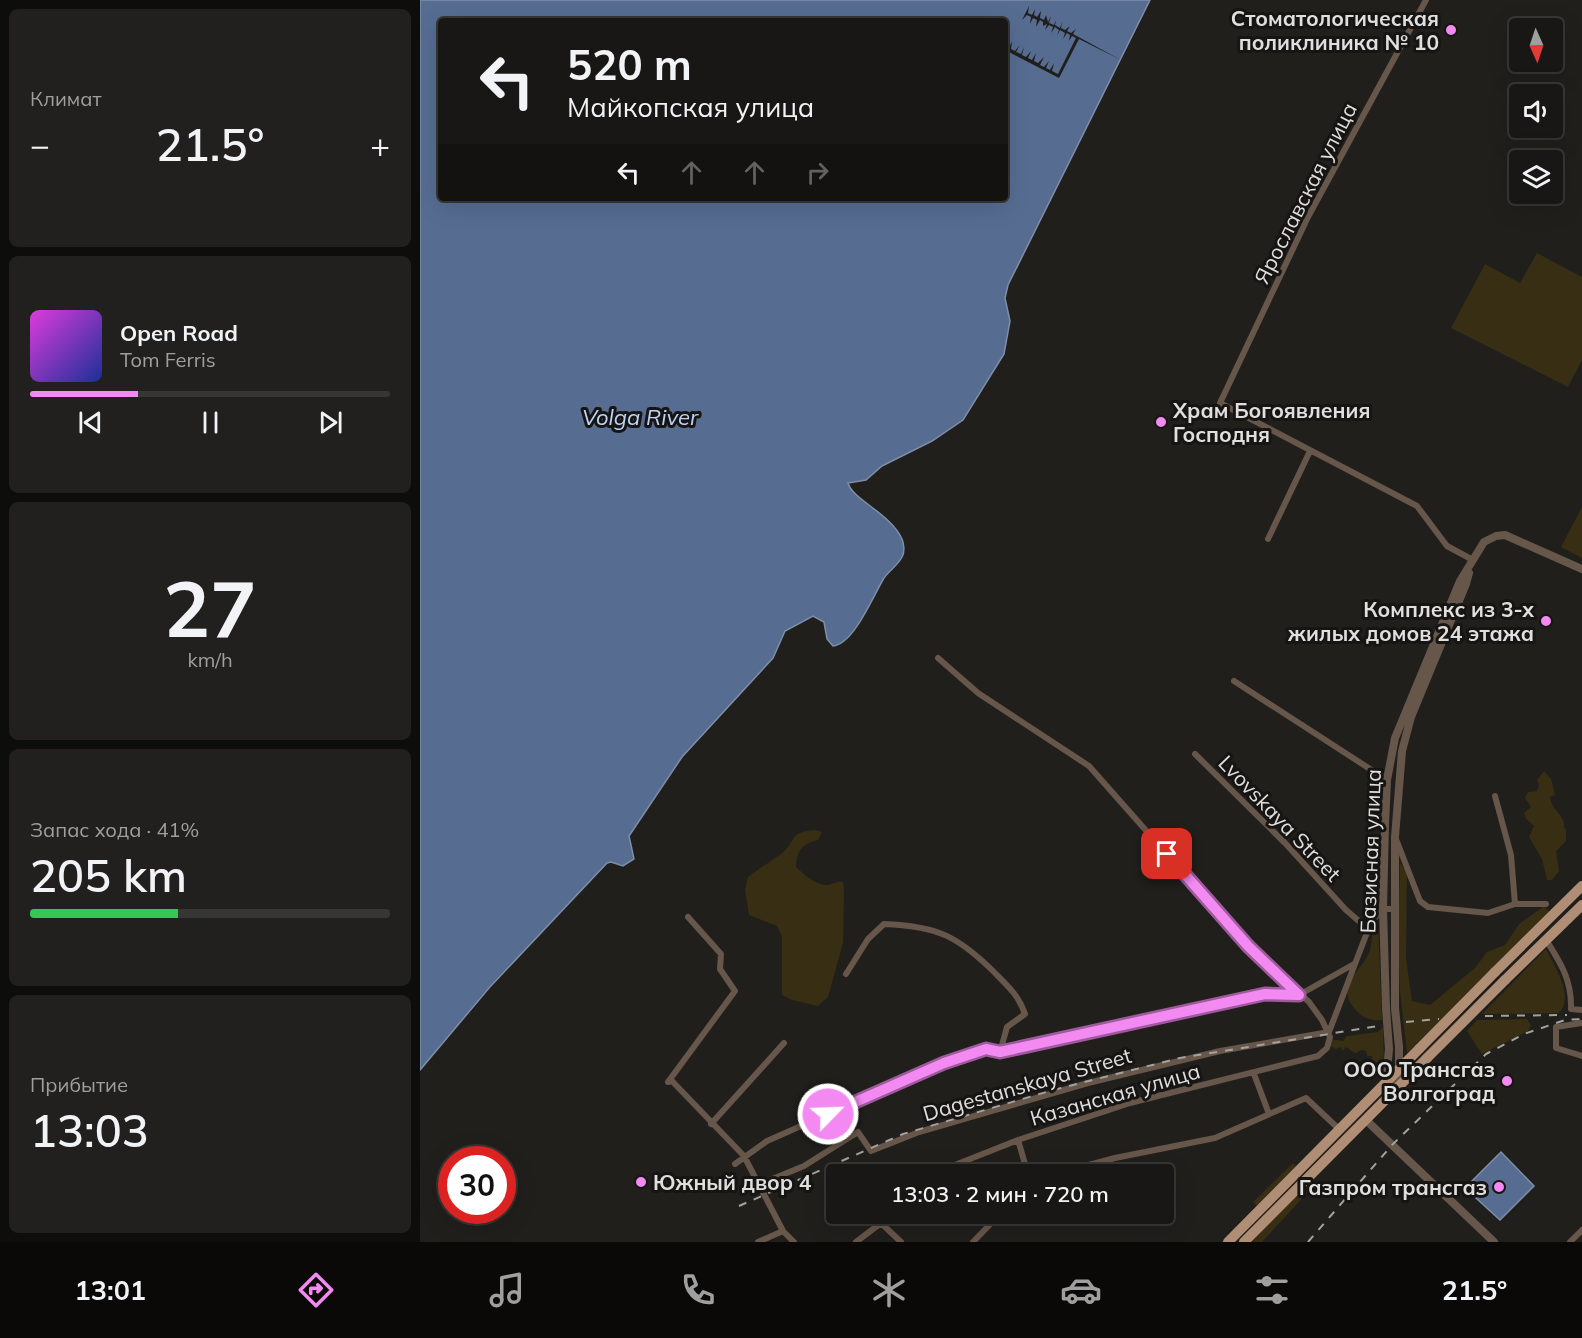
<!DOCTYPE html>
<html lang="ru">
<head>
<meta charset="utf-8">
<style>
	body { margin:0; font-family:Mulish,sans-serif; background:#21201e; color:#f1f3f6; height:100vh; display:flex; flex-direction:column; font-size:22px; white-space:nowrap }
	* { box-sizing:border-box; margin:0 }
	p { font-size:20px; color:#9f9fa0 }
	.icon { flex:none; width:33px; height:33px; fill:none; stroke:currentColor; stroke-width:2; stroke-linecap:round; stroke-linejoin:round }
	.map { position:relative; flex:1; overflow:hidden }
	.drawer { display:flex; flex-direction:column; gap:9px; padding:9px; background:#0d0d0c; width:420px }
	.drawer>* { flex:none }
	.top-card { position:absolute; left:18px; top:18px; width:570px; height:183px; border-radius:6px; box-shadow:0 6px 24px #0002,0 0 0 2px #363634; background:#181715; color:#f1f3f6; overflow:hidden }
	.needle { width:39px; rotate:177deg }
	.tools { position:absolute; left:1089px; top:18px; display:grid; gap:12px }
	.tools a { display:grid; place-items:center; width:54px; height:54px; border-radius:6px; background:#181715; box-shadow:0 6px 24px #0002,0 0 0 2px #363634; font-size:30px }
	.speed { position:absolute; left:18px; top:1146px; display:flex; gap:12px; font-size:30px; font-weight:700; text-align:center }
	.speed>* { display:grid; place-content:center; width:78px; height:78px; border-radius:50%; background:#181715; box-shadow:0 6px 24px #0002,0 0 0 2px #363634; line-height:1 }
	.speed .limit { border:9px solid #d22; background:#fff; color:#111 }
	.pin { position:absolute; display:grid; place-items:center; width:51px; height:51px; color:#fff; margin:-26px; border-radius:12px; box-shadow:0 3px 9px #0006 }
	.me { position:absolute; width:66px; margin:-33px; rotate:66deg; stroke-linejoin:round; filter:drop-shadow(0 0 4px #0008) }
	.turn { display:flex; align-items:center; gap:21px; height:126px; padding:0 30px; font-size:27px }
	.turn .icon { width:78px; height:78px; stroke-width:2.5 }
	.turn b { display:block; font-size:42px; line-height:51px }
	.lanes { display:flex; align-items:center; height:57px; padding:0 30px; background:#0003; justify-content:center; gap:30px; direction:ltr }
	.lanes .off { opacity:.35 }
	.big { font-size:45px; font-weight:600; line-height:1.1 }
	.drawer .widget { flex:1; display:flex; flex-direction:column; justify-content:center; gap:9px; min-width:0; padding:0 21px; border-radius:9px; background:#21201e }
	.drawer .dial { align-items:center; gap:0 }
	.dial b { font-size:78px; line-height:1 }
	.song { display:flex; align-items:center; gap:18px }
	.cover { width:72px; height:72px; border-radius:9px; background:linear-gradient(135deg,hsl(300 70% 55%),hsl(230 70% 35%)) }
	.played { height:6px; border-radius:3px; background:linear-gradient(90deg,#f38af2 30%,#363634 30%) }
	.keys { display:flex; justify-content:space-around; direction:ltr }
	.heat { display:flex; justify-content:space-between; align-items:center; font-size:33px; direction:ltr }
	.charge { height:9px; border-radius:4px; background:linear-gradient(90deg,#34c759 41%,#363634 0) }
	.trip { position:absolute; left:406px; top:1164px; width:348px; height:60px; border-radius:6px; background:#181715; box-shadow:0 6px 24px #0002,0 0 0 2px #363634; font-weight:600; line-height:60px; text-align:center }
	.dock { display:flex; height:96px; justify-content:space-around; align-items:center; background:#0a0908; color:#9f9fa0 }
	.dock .icon { width:42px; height:42px }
	.dock .on { color:#f38af2 }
	.dock b { font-size:27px; color:#f1f3f6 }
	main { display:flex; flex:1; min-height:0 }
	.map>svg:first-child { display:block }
</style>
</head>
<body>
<main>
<section class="drawer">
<div class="widget"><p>Климат</p>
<div class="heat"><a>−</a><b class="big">21.5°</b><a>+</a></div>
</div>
<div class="widget">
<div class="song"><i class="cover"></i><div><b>Open Road</b><p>Tom Ferris</p></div></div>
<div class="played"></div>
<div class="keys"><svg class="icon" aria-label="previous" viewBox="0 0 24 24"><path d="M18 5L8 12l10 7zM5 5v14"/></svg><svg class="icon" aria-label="pause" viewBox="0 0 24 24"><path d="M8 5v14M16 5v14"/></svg><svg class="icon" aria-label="next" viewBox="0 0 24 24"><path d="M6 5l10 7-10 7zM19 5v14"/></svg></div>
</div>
<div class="widget dial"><b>27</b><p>km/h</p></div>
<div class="widget"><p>Запас хода · 41%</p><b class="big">205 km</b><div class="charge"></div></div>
<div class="widget"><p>Прибытие</p><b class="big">13:03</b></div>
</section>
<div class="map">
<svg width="1162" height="1242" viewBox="0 0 1162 1242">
	<rect width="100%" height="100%" fill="#201f1c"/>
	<path fill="#372e13" d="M1117,253L1162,277V360L1148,387L1031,328L1065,264L1100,283Z
		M1162,507V558L1141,547Z
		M1124,771L1131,779L1135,795L1130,797C1131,810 1146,815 1144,828L1146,829V841L1136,851L1139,871L1132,880H1127L1122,859L1109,837L1114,826L1106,819L1104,813L1111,807L1105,798L1108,792L1117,791L1119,786L1117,780Z
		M395,830L402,832L398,840C382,844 377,850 376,867C384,874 396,886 408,885C414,884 416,881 423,882L424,890L423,943L408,997L398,1006L372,1000L362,995V936L357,926L329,915L325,890L328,877C339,868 350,862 361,854C377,842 367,832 395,830Z
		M980,863L987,872L986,958L992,1001L1010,1005L1055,968L1067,952L1085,945L1099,924L1124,906L1131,913L987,1053L980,992L978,940Z
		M958,924L962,1020C952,1021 944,1019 937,1011C912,987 943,971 950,950C952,942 952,934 954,926Z
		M1126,949C1134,965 1155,996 1139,1013L1062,1014Z
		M1107,1019L1111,1025L1108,1031L1062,1054L1047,1031L1057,1020Z
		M963,1027L964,1066L951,1063L952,1056H947L946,1051L942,1050L935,1053L926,1047L922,1051L921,1047L916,1049L910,1046L911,1039L923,1041L927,1036L958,1032Z
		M873,1163L879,1169L839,1208L833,1202Z
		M885,1185L890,1190L842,1242H832Z"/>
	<path fill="#566c91" stroke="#7f8ea8" stroke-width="1.5" fill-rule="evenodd" d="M0,0H730L588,285L585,298L590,321L584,354L543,420L512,441L462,466L446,480L428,483C432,499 471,514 482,539C484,544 485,552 482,557C478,565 469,571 464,578C453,596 434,644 413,646L407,639L404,622L393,616L365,631L353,658L262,757L209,836L214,859L203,866L191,862L187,863L69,988L0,1070ZM21,21H585V198H21Z
		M1081,1152L1114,1186L1080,1220L1045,1188Z"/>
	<path fill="#201f1c" d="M609,6L608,13L612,15L615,9L614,15L617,17L621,11L620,18L624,20L626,15L628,22L631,16L629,23L634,25L636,20L635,25L640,28L642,22L641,28L645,30L650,26L647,31L651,33L656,29L653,34L701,60L659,39L639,78L585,50V46L589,48L592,41L591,49L595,51L600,45L596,52L601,54L604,47L602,55L606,57L611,51L608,58L612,60L616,53L614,61L618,63L624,57L620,65L624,67L629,61L626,68L630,70L634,63L632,71L638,74L656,38L652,36L649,41L650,35L647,33L643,39L645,33L640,30L637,36L639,30L635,27L631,33L633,27L629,25L625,30L627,24L623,26V22L620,20L616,27L617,20L613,18L610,24L611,17L607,15L602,20Z"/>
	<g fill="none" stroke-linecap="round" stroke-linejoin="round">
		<path stroke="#67564a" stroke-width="6" d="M1006,0L888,217L800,403L997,506L1027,546L1053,560
			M848,539L890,451
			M814,681L967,780
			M775,754L865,843L926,910L948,929
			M976,839L1000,901L1008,907L1068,913L1095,904L1091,855L1075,796
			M1095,904H1126
			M268,917L301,954L300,969L315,991L248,1082L252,1081L324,1156L363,1231L374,1242
			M1126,940C1141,963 1152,981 1151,1009L1162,1010
			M426,974L448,939L464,924C517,926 538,936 575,973C588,986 599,996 605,1014L587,1027L580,1052
			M1162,1023L1136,1027V1048L1162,1056
			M909,1032L951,922L963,909H973
			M834,1074L849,1114
			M291,1124L364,1043
			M598,1140L608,1174
			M315,1164L347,1141L524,1063L566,1049L580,1052L845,994L879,995L934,964
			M512,1174L598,1140L710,1103L898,1056L907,1048L910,1037L902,1020L889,1002L828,946L669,766L558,693L518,658
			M635,1174L695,1158L795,1138L886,1098L920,1130
			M338,1185L384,1166L438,1132L451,1151L499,1132L668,1083L800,1051L909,1032
			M462,1224L481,1242
			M338,1242L363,1231
			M436,1242L473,1214
			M553,1242L580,1214
			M1150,1242L1162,1230"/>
		<path stroke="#67564a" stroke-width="8" d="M966,1008L963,909L965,825L967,780L975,738L1040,581L1064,542L1076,536L1085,535L1162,569
			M975,1008V837L982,751L991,717L1046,584L1049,573
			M966,1080L969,1049
			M975,1088L979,1076V1047
			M947,1121L1074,1242"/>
		<path stroke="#b08d75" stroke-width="10" d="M1075,972L1162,886
			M1085,980L1162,905
			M808,1242L999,1049
			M824,1242L1007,1058"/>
		<path stroke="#a3a29f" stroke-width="2" stroke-dasharray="8 8" stroke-linecap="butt" d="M1065,1016L1147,1015
			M986,1022L1019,1019
			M319,1206L483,1134L633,1090L760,1058L958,1026
			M888,1242L972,1145L1066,1054L1104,1034L1145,1020L1162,1019"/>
		<path stroke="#67564a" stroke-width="8" d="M966,1008L969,1049
			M975,1008L979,1047"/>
		<path stroke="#b08d75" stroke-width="10" d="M999,1049L1075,972
			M1007,1058L1085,980"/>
	</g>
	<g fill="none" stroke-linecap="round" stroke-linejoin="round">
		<g stroke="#9e5a9d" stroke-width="15">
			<path id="route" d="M408,1114L524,1063L566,1049L580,1052L845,994L879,995L828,946L747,854"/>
		</g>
		<use href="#route" stroke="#f38af2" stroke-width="10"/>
	</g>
	<g fill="#f38af2" stroke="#161513" stroke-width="2">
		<circle cx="1031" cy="30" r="6"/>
		<circle cx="741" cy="422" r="6"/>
		<circle cx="1126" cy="621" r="6"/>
		<circle cx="1087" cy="1081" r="6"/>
		<circle cx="221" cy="1182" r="6"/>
		<circle cx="1079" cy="1187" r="6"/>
	</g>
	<g text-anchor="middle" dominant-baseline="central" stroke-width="6" stroke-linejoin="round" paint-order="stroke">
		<g font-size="21" font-weight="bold" fill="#e0dfdd" stroke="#161513" text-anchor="end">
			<text x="1019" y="18">Стоматологическая<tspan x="1019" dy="24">поликлиника № 10</tspan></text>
			<text x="753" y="410" text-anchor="start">Храм Богоявления<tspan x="753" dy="24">Господня</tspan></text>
			<text x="1114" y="609">Комплекс из 3-х<tspan x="1114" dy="24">жилых домов 24 этажа</tspan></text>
			<text x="1075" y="1069">ООО Трансгаз<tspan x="1075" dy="24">Волгоград</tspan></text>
			<text x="233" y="1182" text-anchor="start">Южный двор 4</text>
			<text x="1067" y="1187">Газпром трансгаз</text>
		</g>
		<g font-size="21" fill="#e0dfdd" stroke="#161513">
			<text transform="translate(885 193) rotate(-63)">Ярославская улица</text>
			<text transform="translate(860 818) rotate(46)">Lvovskaya Street</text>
			<text transform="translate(950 851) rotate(-88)">Базисная улица</text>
			<text transform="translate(607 1084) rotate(-16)">Dagestanskaya Street</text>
			<text transform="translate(695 1094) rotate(-16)">Казанская улица</text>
		</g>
		<g font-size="22" font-style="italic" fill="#bdd3f8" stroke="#161513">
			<text x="220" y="417">Volga River</text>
		</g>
	</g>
</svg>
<div class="tools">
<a><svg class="needle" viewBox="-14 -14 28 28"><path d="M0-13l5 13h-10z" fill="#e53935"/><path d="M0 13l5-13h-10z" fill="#9f9fa0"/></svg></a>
<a><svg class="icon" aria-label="sound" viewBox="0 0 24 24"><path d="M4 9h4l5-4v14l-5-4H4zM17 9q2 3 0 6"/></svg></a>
<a><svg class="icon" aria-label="layers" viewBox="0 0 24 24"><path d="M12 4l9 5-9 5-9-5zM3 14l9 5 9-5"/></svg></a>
</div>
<div class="speed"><div class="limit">30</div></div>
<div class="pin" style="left:747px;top:854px;background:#d93025"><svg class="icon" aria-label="arrive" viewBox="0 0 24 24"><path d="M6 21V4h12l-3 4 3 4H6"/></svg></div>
<svg class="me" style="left:408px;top:1114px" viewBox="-20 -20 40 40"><circle r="17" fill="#f38af2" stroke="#fff" stroke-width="3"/><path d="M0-11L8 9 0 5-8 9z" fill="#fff"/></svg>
<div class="trip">13:03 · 2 мин · 720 m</div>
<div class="top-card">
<div class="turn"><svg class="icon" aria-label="left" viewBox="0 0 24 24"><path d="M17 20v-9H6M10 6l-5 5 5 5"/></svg><div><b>520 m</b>Майкопская улица</div></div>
<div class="lanes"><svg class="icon" aria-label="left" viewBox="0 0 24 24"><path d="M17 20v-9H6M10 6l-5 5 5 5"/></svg><svg class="icon off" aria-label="ahead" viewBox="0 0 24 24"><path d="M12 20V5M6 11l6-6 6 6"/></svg><svg class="icon off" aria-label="ahead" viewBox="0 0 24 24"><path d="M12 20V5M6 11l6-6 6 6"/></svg><svg class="icon off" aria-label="right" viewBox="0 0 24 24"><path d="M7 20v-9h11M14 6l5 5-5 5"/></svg></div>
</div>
</div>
</main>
<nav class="dock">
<b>13:01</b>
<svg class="icon on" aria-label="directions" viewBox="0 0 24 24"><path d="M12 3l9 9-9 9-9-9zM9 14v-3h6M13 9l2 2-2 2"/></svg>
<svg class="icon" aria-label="music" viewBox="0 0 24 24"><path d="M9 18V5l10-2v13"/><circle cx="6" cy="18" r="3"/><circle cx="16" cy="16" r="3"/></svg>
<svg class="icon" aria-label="phone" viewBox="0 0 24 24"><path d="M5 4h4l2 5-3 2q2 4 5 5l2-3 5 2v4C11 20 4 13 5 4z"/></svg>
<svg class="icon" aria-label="climate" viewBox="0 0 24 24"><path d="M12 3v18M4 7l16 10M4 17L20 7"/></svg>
<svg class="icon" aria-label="car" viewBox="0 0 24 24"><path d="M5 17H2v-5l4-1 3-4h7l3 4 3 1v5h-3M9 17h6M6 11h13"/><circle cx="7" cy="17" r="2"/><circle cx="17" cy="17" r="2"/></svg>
<svg class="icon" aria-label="filters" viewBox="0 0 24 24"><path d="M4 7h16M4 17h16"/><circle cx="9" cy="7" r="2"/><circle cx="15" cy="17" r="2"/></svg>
<b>21.5°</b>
</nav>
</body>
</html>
